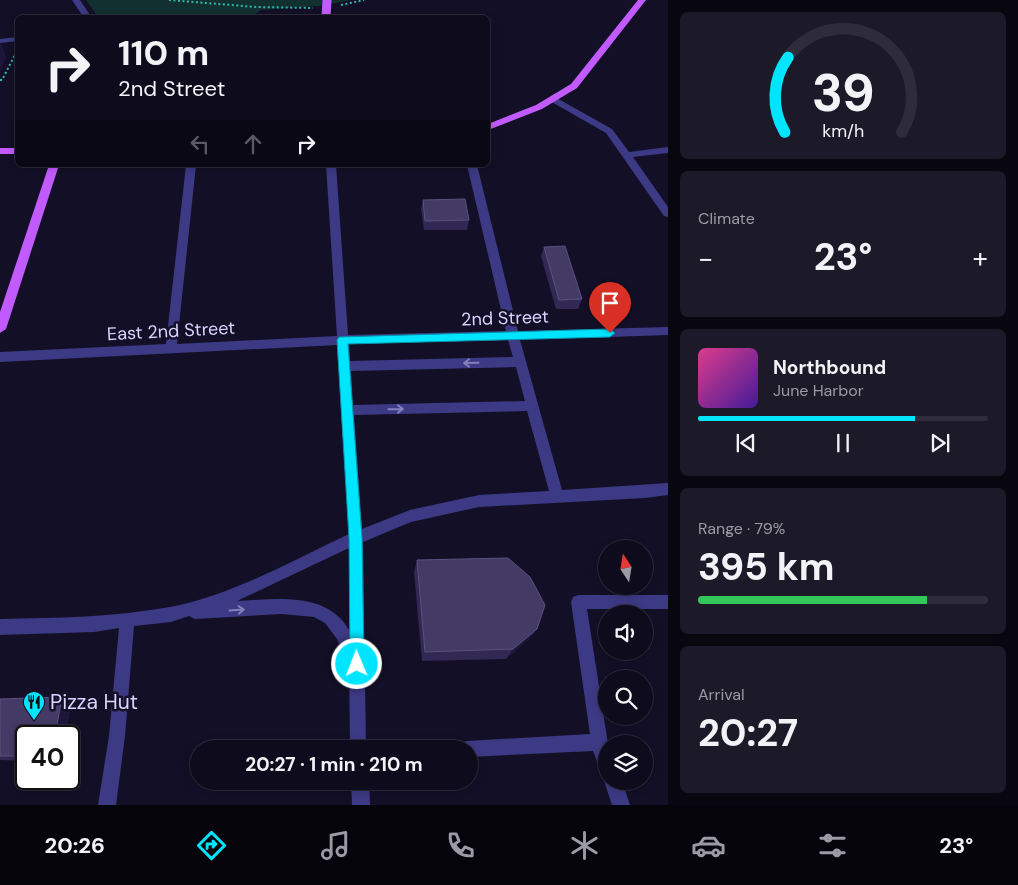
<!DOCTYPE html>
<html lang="en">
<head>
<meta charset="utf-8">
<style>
	body { margin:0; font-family:"DM Sans",sans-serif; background:#1c1929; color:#f1f3f6; height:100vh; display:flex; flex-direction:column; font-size:19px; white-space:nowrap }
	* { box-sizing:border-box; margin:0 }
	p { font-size:16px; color:#9b9ba3 }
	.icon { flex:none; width:28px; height:28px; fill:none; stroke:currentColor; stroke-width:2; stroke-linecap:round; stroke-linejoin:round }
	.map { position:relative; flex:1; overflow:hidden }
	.side { display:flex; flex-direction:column; gap:12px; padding:12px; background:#08060f; width:350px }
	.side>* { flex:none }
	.top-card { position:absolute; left:15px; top:15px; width:475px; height:152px; border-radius:8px; box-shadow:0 2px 8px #0003,0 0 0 1px #2e2b3b; background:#0e0b1c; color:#f1f3f6; overflow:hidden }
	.needle { width:32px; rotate:348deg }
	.fabs { position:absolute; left:598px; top:540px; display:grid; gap:10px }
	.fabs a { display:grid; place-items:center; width:55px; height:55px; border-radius:50%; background:#0e0b1c; box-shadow:0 2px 8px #0003,0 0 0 1px #2e2b3b; font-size:25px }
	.speed { position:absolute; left:15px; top:725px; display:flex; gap:10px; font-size:25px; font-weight:700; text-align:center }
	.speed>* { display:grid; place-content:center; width:65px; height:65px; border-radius:50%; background:#0e0b1c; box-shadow:0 2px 8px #0003,0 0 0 1px #2e2b3b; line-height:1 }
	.speed .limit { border:2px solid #111; border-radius:8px; background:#fff; color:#111 }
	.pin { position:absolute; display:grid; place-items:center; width:42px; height:42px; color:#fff; margin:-51px -21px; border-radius:50% 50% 50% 0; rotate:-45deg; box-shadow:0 0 5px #0007 }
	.pin .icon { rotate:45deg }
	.me { position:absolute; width:55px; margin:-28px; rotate:359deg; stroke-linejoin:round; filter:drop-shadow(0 0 4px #0008) }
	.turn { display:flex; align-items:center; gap:18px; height:105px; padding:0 20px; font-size:22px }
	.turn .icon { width:65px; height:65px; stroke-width:2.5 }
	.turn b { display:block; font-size:35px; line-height:42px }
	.lanes { display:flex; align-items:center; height:48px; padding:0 20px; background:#0003; justify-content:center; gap:25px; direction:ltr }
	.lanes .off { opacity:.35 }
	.big { font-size:38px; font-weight:700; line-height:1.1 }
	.side .widget { flex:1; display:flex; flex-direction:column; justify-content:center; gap:8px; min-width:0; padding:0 18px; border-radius:8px; background:#1c1929 }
	.side .dial { align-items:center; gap:0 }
	.dial svg { height:130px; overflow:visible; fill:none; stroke:#2e2b3b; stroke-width:7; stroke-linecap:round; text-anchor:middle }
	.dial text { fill:#f1f3f6; stroke:none }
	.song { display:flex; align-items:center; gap:15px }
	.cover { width:60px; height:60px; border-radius:8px; background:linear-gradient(135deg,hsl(330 70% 55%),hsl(260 70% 35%)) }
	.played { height:5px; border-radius:2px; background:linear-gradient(90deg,#00e5ff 75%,#2e2b3b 75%) }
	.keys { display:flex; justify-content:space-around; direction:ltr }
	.heat { display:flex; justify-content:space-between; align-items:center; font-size:28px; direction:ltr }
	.charge { height:8px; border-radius:4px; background:linear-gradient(90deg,#34c759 79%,#2e2b3b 0) }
	.trip { position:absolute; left:190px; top:740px; width:288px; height:50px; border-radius:25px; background:#0e0b1c; box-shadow:0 2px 8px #0003,0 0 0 1px #2e2b3b; font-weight:700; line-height:50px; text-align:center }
	.tabs { display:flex; height:80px; justify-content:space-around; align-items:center; background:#06040b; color:#9b9ba3 }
	.tabs .icon { width:35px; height:35px }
	.tabs .on { color:#00e5ff }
	.tabs b { font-size:22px; color:#f1f3f6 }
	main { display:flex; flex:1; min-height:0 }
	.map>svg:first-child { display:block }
</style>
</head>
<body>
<main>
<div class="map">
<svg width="668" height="805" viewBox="0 0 668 805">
	<rect width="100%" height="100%" fill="#130f26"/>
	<path fill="#12302f" d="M86,0H352L319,6L261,10L249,18L98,17Z"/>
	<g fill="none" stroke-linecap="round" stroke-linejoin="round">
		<path stroke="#2fb8b0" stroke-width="2" stroke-dasharray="2 2.5" stroke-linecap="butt" d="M169,0L256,7L313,8
			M341,5L364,0
			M0,80H2L17,51"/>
		<path fill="#3d3a85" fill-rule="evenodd" d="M72,0H80L92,18H84Z
			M18,37V41L0,43V39Z
			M553,96L612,129L629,152L668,147V153L633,157L668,207V217L664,216L606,133L550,101V97Z
			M186,165H196L177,344L337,336L326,165H336L348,335L506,331L467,165H477L518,331L668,327V335L520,340L562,490L668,483V495L645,498L479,507L411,522L363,542L366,749H350L349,664L337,639L325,623L314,617L282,614L195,619L189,616L171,622L134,626L125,736L116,805H98L109,736L119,628L94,632L0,635V619C57,618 114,617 170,607C233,595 291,561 349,534L337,345L0,362V352L166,344ZM508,340L513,357L350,361L349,344ZM516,367L525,401L353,405L351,371ZM527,411L549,491L479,495L410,510L362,529L354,415ZM349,548V630C327,591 275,599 237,601Z
			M578,595H668V609H587L608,744H606V771L600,769L593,751L469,757V749H459L461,743L467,741L590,734L571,602L573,597Z
			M606,777V781H622L630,805H612L604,781Z
			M351,781H369L370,805H352Z"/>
		<path fill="#c25bff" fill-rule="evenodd" d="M638,0H646L577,88L542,109L488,130V124L536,105L571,84Z
			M0,148H18V154H0Z
			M49,165H59L6,329L0,333V312Z"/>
		<path stroke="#c25bff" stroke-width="9" d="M326,18L327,0"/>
	</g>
	<path fill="#312854" d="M423,200L469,220L467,230H424L421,209Z
		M544,247L582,299L578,309H556L541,256Z
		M417,560L537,629L529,639L506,659L422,661L414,572Z
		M0,699L71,704L65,736H26V761L0,760Z"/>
	<path fill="#1d163a" d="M1,43L6,57L0,72V45Z
		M537,629L529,639L506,659L513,649Z
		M62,697L71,704L65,736H55Z"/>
	<path fill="#433a66" stroke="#5a527e" d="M465,199L469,220L425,221L423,200Z
		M565,246L582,299L559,300L544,247Z
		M508,558L530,577L545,605L537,629L513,649L425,652L417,560Z
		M62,697L55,736H26V756H0V699Z"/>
	<defs><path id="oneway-shaft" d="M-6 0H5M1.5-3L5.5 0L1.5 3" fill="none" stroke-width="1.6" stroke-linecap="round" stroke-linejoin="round" transform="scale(1.25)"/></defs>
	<g stroke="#837fbc">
		<use href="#oneway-shaft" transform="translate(471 363) rotate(179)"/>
		<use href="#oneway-shaft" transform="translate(396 409) rotate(-1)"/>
		<use href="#oneway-shaft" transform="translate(237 610) rotate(-4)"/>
	</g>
	<path fill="#00e5ff" stroke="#0095a6" d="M610,329L615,333L610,337L348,344L362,538L364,664L362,669L357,672L352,669L350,664L349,538L337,340L339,337Z"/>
	<defs>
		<g id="restaurant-pin" transform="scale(1.125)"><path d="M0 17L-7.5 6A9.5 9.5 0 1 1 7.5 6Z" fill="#00e5ff" stroke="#130f26"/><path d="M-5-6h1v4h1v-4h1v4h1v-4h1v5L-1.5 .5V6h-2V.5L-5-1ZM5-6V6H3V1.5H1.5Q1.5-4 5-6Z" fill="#111"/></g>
	</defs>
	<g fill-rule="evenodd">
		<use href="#restaurant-pin" x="34" y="702"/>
	</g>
	<g text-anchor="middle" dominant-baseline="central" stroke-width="5" stroke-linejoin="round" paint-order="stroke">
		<g font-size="18" fill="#d9d4ff" stroke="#130f26">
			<text transform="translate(505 318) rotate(-2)">2nd Street</text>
			<text transform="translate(171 331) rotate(-3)">East 2nd Street</text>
		</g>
		<g font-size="21" fill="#d9d4ff" stroke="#130f26" text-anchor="start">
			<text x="50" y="702">Pizza Hut</text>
		</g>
	</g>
</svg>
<div class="fabs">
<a><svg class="needle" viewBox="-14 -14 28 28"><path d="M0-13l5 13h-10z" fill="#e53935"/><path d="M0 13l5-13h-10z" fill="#9b9ba3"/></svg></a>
<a><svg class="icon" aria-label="sound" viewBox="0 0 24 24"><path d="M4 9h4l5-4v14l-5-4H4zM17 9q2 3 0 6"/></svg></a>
<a><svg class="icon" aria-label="search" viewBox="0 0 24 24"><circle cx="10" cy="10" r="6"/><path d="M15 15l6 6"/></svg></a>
<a><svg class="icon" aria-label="layers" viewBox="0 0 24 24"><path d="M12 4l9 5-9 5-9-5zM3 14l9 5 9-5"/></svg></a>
</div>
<div class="speed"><div class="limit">40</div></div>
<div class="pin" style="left:610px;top:333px;background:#d93025"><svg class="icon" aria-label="arrive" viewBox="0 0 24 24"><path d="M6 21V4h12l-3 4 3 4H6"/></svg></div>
<svg class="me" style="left:357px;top:664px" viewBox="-20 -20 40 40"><circle r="17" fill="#00e5ff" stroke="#fff" stroke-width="3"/><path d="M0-11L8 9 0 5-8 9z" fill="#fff"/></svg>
<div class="trip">20:27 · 1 min · 210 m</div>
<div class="top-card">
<div class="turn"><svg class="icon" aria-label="right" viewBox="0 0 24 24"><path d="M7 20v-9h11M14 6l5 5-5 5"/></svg><div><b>110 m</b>2nd Street</div></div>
<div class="lanes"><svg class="icon off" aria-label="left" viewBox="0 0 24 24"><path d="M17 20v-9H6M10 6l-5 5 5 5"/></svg><svg class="icon off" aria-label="ahead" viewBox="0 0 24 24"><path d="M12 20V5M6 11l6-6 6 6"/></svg><svg class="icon" aria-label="right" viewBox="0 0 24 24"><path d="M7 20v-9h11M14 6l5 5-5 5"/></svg></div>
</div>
</div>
<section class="side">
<div class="widget dial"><svg viewBox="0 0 100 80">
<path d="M14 69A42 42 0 1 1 86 69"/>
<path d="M14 69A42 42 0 0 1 16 23" stroke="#00e5ff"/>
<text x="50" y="56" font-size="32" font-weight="700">39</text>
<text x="50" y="72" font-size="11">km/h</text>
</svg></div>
<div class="widget"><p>Climate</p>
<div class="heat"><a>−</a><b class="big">23°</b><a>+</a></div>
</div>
<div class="widget">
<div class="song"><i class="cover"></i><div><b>Northbound</b><p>June Harbor</p></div></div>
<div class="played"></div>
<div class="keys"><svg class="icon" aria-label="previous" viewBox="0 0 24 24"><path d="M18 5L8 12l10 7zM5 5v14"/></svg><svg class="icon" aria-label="pause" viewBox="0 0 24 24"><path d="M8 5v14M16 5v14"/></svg><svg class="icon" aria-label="next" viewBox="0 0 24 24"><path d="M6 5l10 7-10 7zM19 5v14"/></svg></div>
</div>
<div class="widget"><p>Range · 79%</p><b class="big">395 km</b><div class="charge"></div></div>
<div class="widget"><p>Arrival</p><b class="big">20:27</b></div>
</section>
</main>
<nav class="tabs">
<b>20:26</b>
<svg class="icon on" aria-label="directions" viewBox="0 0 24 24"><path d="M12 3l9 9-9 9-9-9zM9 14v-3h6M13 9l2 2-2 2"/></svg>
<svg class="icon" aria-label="music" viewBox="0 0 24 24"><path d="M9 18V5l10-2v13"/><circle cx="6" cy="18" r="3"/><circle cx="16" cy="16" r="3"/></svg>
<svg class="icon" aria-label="phone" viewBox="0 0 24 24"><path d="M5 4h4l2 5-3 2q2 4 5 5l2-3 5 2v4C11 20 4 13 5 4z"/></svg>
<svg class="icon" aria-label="climate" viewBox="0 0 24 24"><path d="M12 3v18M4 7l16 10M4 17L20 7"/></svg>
<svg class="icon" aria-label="car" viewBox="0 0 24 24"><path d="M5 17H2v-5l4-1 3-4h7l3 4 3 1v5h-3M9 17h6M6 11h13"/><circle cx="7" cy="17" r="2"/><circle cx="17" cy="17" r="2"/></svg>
<svg class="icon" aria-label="filters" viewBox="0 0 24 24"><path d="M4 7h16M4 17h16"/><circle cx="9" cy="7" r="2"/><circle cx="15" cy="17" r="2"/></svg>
<b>23°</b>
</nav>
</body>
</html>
